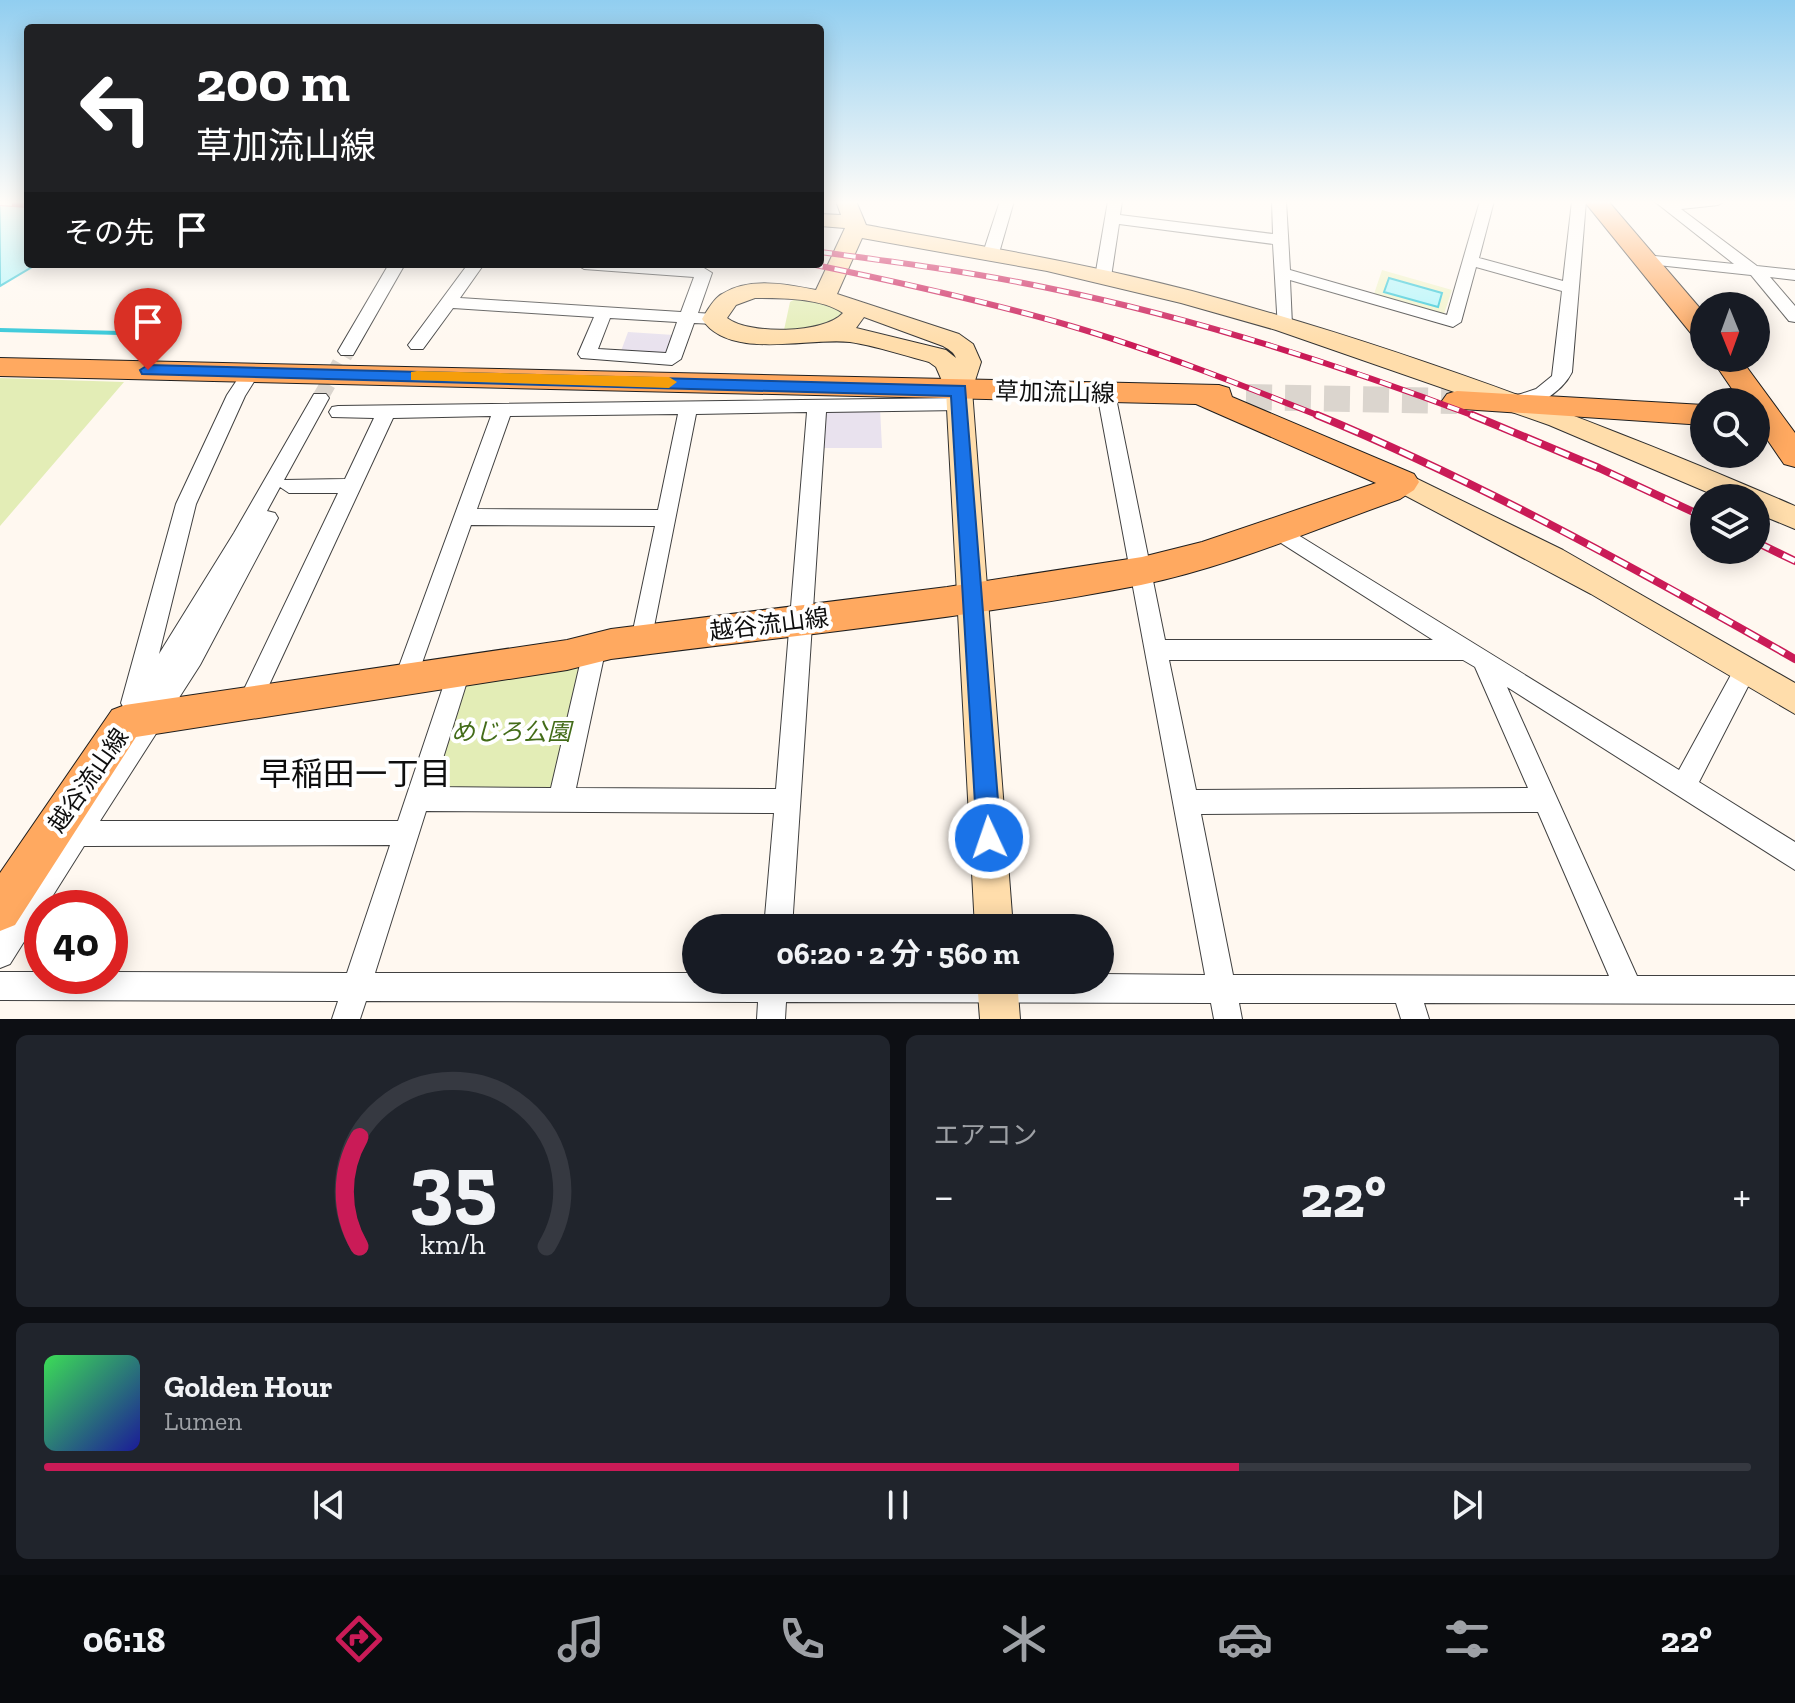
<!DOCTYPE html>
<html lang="ja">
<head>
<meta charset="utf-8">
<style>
	body { margin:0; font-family:"Zilla Slab","Noto Sans JP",serif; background:#20242c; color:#f1f3f6; height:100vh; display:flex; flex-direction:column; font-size:30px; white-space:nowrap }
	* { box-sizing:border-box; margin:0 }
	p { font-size:26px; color:#9ea1a6 }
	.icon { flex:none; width:44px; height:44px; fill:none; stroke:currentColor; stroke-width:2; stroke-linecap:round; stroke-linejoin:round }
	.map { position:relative; height:1019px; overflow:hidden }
	.details { display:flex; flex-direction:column; gap:16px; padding:16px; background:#0d0f14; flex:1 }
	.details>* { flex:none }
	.top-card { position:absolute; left:24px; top:24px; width:800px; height:244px; border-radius:8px; box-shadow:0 4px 20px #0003; background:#202124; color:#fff; overflow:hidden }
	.needle { width:52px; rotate:179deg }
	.controls { position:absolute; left:1690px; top:292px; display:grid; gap:16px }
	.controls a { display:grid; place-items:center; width:80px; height:80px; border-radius:50%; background:#171b24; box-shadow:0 4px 20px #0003; font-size:40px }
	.speed { position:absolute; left:24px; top:890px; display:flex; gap:16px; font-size:40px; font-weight:700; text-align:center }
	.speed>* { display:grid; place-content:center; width:104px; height:104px; border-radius:50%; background:#171b24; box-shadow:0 4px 20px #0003; line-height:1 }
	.speed .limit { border:12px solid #d22; background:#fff; color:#111 }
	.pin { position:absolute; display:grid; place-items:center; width:68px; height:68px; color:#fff; margin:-82px -34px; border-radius:50% 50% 50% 0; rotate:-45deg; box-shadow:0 0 8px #0007 }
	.pin .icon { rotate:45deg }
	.me { position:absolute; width:88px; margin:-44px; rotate:357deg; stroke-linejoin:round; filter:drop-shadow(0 0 6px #0008) }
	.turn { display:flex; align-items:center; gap:28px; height:168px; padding:0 40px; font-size:36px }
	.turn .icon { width:104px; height:104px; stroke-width:2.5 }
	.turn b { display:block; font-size:56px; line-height:68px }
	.then { display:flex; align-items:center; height:76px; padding:0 40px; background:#0003; gap:16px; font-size:30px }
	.big { font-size:60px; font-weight:700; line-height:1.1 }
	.details .widget { flex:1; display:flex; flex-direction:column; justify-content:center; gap:12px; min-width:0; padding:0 28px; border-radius:12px; background:#20242c }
	.details .dial { align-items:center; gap:0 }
	.dial svg { height:208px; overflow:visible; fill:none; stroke:#363941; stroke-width:7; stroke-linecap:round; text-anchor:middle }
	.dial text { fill:#f1f3f6; stroke:none }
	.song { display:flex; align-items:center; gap:24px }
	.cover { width:96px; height:96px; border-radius:12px; background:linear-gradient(135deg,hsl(130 70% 55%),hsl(240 70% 35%)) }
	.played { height:8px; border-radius:4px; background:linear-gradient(90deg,#ca1b57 70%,#363941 70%) }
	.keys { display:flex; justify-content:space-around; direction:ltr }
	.heat { display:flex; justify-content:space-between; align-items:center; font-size:44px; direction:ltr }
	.details .tiles { flex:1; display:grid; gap:16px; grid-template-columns:1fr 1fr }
	.widget:last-child { grid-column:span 2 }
	.trip { position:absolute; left:682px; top:914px; width:432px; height:80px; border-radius:40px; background:#171b24; box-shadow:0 4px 20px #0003; font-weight:700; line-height:80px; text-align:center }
	.tab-bar { display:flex; height:128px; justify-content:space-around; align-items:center; background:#090b0e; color:#9ea1a6 }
	.tab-bar .icon { width:56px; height:56px }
	.tab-bar .on { color:#ca1b57 }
	.tab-bar b { font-size:36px; color:#f1f3f6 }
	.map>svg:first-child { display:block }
</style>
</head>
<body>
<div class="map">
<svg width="1795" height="1019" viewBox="0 0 1795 1019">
	<rect width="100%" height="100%" fill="#fff8f0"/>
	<path fill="#e9e2ee" d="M628,332L674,335L668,352L663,354L621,351Z
		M880,408L882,448H824L826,413L831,409Z"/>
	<path fill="#e3edb6" d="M795,299L832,305L843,312V316L816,330H784L790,302Z
		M0,378L124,382L0,526Z
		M582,659L552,790L438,791L433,785L464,685Z"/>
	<path fill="#f1f3c9" d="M1382,270L1452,290L1444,314L1374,294Z"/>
	<path fill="#b0f5fb" stroke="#31c7d8" stroke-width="2" d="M0,201H28V264H37L0,286Z
		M1389,278L1442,293L1438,307L1384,292Z"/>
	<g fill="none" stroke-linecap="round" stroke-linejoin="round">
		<path stroke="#31c7d8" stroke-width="4" d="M0,330L161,334"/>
		<path stroke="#dbd5ce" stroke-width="16" stroke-dasharray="16 8" stroke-linecap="butt" d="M320,398L347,351"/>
		<path stroke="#dbd5ce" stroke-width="26" stroke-dasharray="26 13" stroke-linecap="butt" d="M1246,397L1457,401"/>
		<g stroke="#414141" stroke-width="2">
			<path id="street" d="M1000,201H1014L999,253L991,258L983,253Z
				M1108,201H1122L1120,215L1273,234L1272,201H1286L1290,270L1447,315L1480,201H1494L1479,258L1563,281L1572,201H1586L1572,372C1562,393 1529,414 1506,407L1503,403L1506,399L1536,389L1552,376L1562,291L1476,267L1461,322L1453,327L1290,280L1292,325L1290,329H1278L1273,244L1119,224L1111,277L1109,280H1097L1095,277Z
				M1654,201H1725L1718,205L1681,209L1757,266L1795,270V280L1770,277L1795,306V322L1789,321L1751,275L1639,263V257L1645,255L1734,264Z
				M389,264H405L353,355H341L338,351Z
				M468,264H484L460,298L681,312L694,277L584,269L576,264L704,268L712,273L698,313L714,314L722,319L714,324L694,323L681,359L672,365L581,358L578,354L594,317L453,308L423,349H411L408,345L411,341ZM610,318L677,322L666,353L598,349Z
				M251,366L260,372L245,396L196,504L159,654L234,533L314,394H326L329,398L284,480L345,479L374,418L332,417L329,412L332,407L338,406L960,398L969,404L960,410L826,412L792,928H764L774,813L426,811L375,973H696V980H1100V974L1205,975L1097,393L1106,387L1115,393L1165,640H1433L1270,536L1267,530L1270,524L1277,522L1679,770L1738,662L1746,659L1754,662L1757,669L1699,782L1795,842V870L1507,687L1637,976H1795V1004L1424,1003L1429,1019H1401L1396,1003H1239L1242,1019H1214L1211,1003L786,1002L785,1019H757L758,1002L366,1001L360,1019H332L338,1001L0,1000V972H42V976H110V972L347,973L390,845L84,846L45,908H42V913L10,964L0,968V930L131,732L123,729L119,721L125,710L121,703L176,504L227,395L245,368ZM807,412L776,789L576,788L606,647L603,640L595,637L587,640L584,647L551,788L434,787L470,672L467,665L459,662L451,665L448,672L398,821H100L200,665L278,518L275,513L267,511L280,487L289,493H338L237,704L241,711L249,714L257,711L393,418L491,416L394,680L397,687L405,690L413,687L416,680L471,525L655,526L631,640L634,647L642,649L650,647L696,414ZM678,414L658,510L477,509L510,416ZM1169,660H1463L1475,667L1528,788L1196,790ZM1538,812L1609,976L1233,975L1201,814Z"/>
		</g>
		<g stroke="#303030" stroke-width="2">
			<path id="secondary" d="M836,201H856L866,225C975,245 1084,263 1192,291C1398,346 1600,422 1795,506V529L1756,513V498H1721L1549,425L1276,330L1181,303L1047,271L862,238L837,294L959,334L973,344L981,362L972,390L1013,928H975L946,390L936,367L929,362C903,355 876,346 850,342C809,337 729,361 702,319C707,311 714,298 722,294C749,277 786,284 816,290L845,228L820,226V214L841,215ZM755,298C782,298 821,298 843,313C824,334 749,335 727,318L736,305ZM864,317L943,346C948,349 954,352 956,358L946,350L856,328Z
				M1403,472L1563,550L1795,683V714L1591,594L1393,489L1389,482L1393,475Z
				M977,980H1017L1020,1019H980Z"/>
		</g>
		<g stroke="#1f1f1f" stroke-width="2">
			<path id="primary" d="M1584,201H1608L1704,313V340L1694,337Z
				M0,358L1219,385L1229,388L1232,397L1414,474L1419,482L1414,490L1400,499C1315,529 1229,567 1141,585C966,619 787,636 611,659L567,670L136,737L15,925L0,931V873L112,710L125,705L567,640L611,629L947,587L1142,557L1202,542L1376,483L1196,404L0,376Z
				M1711,358H1740L1795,433V467L1784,464L1756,423V402H1741Z
				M1457,391L1704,405V425L1447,408L1442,401L1447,394Z"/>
		</g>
		<use href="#street" fill="#fff" fill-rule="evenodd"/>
		<use href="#secondary" fill="#ffddab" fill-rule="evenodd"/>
		<use href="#primary" fill="#ffa960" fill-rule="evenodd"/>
		<g stroke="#ca1b57" stroke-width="6">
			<path id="rail-far1" d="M0,203L28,205
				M820,252C896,262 972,272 1048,288C1195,318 1337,364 1477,417
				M811,264C898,282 985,301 1071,326C1156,351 1239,384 1322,417"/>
		</g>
		<g stroke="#ca1b57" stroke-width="8">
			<path id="rail" d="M1317,415C1482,483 1640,571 1795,659
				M1472,415L1599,468L1704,517
				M1756,542L1795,561"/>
		</g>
		<use href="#rail-far1" stroke="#fff" stroke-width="4" stroke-dasharray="12" stroke-linecap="butt"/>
		<use href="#rail" stroke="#fff" stroke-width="5" stroke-dasharray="15" stroke-linecap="butt"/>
	</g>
	<linearGradient id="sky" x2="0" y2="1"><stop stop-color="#91cef0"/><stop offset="0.59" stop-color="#fffcf8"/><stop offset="1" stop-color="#fffcf8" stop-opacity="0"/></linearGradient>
	<rect width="1795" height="343" fill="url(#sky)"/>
	<path fill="#1a73e8" stroke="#114b97" stroke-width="2" d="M148,365L965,386L1001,838L997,846L989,849L981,846L977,838L951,396L142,374L140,370Z"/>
	<path fill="#f59e0b" d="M417,371L669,377L677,382L669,388L411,380V372Z"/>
	<g text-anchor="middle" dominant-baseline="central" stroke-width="8" stroke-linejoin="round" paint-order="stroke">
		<g font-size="24" fill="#0e0e0e" stroke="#fff">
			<text transform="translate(1055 392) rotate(1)">草加流山線</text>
			<text transform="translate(769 624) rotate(-7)">越谷流山線</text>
			<text transform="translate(88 780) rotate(-55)">越谷流山線</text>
		</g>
		<g font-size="24" font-style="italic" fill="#436c19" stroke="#fff">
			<text x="511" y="731">めじろ公園</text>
		</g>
		<g font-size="32" fill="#0e0e0e" stroke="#fff">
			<text x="355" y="774">早稲田一丁目</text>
		</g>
	</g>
</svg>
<div class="controls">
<a><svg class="needle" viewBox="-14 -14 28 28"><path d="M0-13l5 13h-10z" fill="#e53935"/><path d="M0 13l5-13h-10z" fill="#9ea1a6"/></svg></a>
<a><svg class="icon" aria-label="search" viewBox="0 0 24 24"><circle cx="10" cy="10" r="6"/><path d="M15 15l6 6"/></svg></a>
<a><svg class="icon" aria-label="layers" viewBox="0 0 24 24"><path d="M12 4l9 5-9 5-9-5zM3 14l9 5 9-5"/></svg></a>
</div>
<div class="speed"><div class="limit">40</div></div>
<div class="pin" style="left:148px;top:370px;background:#d93025"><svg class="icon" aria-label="arrive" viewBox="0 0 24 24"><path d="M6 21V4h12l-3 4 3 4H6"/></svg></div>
<svg class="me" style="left:989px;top:838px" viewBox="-20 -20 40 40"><circle r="17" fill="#1a73e8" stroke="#fff" stroke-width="3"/><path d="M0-11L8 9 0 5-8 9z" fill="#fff"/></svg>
<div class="trip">06:20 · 2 分 · 560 m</div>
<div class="top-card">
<div class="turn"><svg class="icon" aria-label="left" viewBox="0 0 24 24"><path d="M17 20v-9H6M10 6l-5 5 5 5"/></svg><div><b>200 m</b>草加流山線</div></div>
<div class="then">その先<svg class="icon" aria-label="arrive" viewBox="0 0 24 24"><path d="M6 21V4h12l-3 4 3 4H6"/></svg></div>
</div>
</div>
<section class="details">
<div class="tiles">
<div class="widget dial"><svg viewBox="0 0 100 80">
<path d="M14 69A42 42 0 1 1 86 69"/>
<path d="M14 69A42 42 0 0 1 14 27" stroke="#ca1b57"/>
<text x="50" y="56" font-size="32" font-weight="700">35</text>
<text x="50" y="72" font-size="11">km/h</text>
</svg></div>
<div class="widget"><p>エアコン</p>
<div class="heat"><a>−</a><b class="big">22°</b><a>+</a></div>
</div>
<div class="widget">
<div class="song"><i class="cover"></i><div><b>Golden Hour</b><p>Lumen</p></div></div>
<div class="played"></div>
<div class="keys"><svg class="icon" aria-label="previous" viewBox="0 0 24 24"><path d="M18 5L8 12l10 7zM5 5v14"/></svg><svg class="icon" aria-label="pause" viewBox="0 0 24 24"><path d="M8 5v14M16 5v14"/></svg><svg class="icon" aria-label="next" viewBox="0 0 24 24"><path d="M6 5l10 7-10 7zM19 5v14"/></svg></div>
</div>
</div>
</section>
<nav class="tab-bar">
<b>06:18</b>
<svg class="icon on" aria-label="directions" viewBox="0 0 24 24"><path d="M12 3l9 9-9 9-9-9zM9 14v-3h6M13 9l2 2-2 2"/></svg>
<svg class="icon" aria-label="music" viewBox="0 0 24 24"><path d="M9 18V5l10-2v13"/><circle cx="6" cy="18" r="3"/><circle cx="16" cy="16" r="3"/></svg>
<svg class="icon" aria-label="phone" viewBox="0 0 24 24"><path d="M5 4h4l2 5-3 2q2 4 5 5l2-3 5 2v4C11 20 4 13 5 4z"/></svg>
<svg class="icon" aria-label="climate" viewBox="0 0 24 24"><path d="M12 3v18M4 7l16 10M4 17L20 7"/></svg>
<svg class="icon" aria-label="car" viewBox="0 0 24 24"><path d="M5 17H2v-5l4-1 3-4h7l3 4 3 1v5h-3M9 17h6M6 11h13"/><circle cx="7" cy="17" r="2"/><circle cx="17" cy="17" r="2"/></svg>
<svg class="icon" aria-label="filters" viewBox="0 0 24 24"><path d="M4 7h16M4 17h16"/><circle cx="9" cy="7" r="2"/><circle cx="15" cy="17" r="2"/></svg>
<b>22°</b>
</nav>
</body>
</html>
